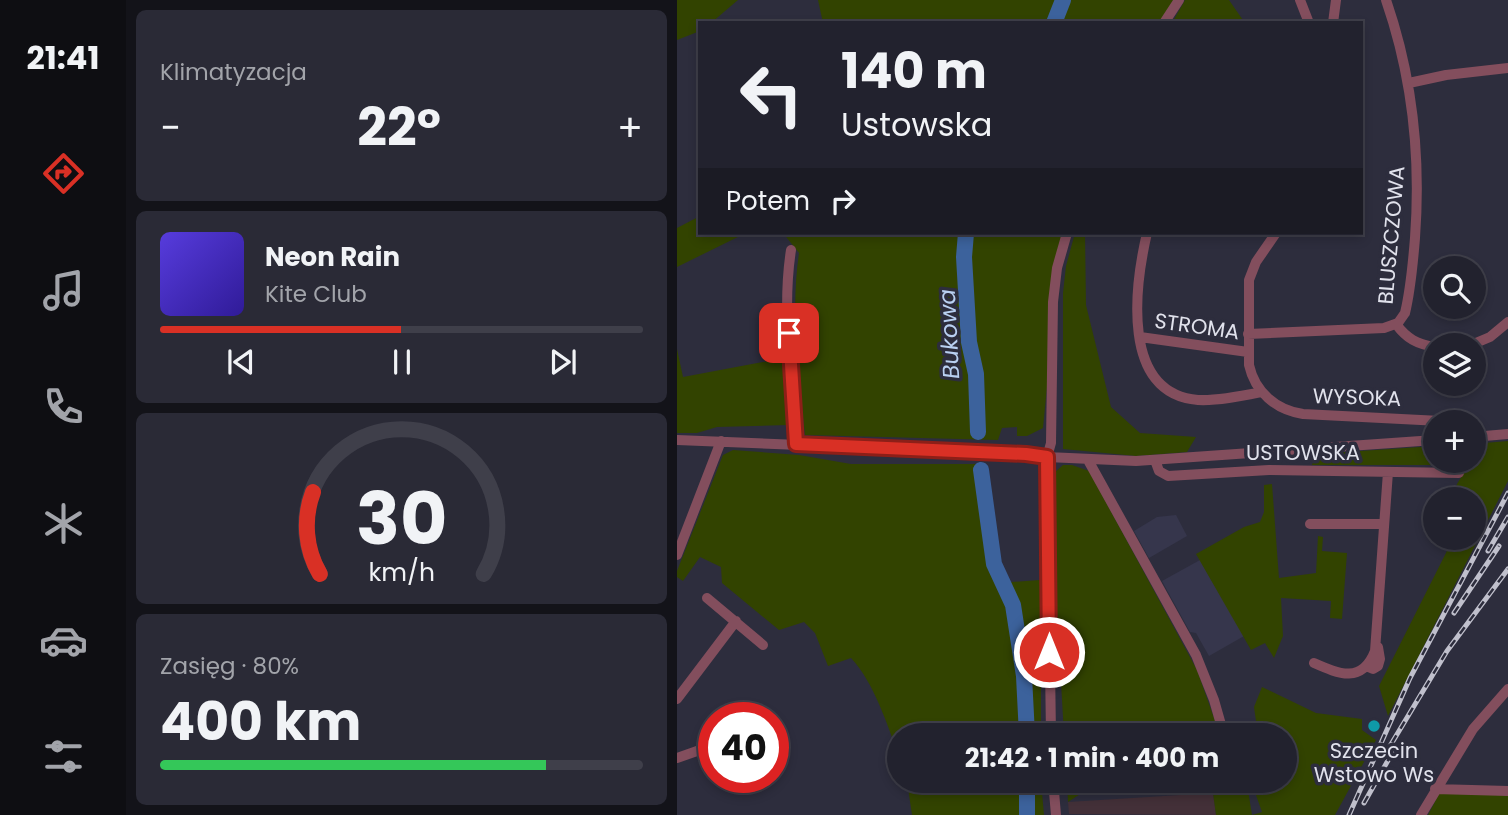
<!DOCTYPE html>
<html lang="pl">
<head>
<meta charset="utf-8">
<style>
	body { margin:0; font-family:Poppins,sans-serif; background:#2a2a36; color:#f1f3f6; height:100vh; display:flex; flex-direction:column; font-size:26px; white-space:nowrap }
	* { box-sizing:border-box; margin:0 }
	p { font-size:23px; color:#a2a4aa }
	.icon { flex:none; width:38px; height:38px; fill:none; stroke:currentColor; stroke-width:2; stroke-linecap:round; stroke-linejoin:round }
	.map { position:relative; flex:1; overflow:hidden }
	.side { display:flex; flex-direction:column; gap:10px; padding:10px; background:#131319; width:551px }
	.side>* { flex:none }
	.guide { position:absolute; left:21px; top:21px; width:665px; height:214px; border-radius:0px; box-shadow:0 4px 10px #0003,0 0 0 2px #3f3f4a; background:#22222e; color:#f1f3f6; overflow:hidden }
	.controls { position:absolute; left:746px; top:256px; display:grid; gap:14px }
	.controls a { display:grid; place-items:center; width:63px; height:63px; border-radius:50%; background:#22222e; box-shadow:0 4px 10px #0003,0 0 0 2px #3f3f4a; font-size:35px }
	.speed { position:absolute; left:21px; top:702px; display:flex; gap:14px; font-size:35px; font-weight:700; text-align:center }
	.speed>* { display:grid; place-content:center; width:91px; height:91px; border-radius:50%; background:#22222e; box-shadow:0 4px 10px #0003,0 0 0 2px #3f3f4a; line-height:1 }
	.speed .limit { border:10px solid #d22; background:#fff; color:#111 }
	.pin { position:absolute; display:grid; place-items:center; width:60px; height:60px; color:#fff; margin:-30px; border-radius:14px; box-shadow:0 4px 10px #0006 }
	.me { position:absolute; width:77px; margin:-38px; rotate:0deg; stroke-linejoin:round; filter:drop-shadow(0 0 5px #0008) }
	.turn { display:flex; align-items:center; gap:24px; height:147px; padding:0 28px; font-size:32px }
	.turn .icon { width:91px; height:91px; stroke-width:2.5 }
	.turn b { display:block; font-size:49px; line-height:60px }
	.then { display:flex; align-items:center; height:66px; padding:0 28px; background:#0003; gap:14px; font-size:26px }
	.big { font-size:52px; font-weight:700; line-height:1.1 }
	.side .tile { flex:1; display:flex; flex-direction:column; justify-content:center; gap:10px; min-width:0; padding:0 24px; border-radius:10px; background:#2a2a36 }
	.side .dial { align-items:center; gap:0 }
	.dial svg { height:182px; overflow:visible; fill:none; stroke:#3f3f4a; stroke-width:7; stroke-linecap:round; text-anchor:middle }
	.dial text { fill:#f1f3f6; stroke:none }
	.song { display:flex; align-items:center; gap:21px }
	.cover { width:84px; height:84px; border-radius:10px; background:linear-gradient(135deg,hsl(250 70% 55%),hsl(250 70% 35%)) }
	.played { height:7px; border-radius:4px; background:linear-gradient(90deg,#d93025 50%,#3f3f4a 50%) }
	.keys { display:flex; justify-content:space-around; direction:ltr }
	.heat { display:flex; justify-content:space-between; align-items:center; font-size:38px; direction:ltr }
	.charge { height:10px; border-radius:5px; background:linear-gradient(90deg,#34c759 80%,#3f3f4a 0) }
	.trip { position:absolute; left:210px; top:723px; width:410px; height:70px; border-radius:35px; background:#22222e; box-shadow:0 4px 10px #0003,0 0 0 2px #3f3f4a; font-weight:700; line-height:70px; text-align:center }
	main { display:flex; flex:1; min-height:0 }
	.tab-bar { display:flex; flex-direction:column; width:126px; justify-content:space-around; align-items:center; background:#0e0e12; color:#a2a4aa }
	.tab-bar .icon { width:49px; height:49px }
	.tab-bar .active { color:#d93025 }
	.tab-bar b { font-size:32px; color:#f1f3f6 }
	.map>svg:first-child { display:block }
</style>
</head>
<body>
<main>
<nav class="tab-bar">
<b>21:41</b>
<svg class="icon active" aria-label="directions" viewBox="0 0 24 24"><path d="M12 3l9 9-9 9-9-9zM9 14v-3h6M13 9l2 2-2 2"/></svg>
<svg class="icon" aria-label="music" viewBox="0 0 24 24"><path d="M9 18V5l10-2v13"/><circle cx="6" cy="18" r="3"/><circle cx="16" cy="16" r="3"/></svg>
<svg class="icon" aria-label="phone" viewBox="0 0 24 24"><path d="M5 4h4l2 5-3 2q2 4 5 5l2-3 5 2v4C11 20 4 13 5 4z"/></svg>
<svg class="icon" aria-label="climate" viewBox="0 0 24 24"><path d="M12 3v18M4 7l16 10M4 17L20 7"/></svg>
<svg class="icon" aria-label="car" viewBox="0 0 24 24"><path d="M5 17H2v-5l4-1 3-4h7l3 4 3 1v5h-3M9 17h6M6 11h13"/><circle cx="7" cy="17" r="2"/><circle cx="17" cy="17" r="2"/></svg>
<svg class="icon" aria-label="filters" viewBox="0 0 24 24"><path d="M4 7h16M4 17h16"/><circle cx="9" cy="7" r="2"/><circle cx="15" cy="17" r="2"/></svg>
</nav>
<section class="side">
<div class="tile"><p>Klimatyzacja</p>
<div class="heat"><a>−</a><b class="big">22°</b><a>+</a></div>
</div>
<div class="tile">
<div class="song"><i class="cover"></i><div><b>Neon Rain</b><p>Kite Club</p></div></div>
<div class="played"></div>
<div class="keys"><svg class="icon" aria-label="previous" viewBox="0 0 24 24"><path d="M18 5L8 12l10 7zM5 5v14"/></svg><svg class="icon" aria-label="pause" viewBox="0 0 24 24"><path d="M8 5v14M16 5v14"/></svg><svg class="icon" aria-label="next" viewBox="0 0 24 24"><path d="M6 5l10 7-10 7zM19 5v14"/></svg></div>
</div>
<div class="tile dial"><svg viewBox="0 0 100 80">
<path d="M14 69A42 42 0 1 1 86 69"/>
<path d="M14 69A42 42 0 0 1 11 33" stroke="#d93025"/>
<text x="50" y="56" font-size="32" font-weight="700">30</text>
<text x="50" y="72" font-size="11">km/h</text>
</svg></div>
<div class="tile"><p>Zasięg · 80%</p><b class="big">400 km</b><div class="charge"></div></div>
</section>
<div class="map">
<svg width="831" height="815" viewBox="0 0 831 815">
	<rect width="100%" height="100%" fill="#2d2d3d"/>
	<path fill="#36364c" d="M499,515L510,536L472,558L457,531L480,517Z
		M523,560L567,636L532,656L519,633L513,632L485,581Z"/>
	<path fill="#433038" d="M536,793L539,815L392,814L391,802Z"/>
	<path fill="#324300" d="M0,0H61L34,23H23V31L0,40Z
		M141,0H497L483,23H146Z
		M508,0H552L568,23H495Z
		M23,216V233H69L0,267V228Z
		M106,233H385L366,428L350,436H340V427L325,428L321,440L128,435C122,375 113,314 122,253Z
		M398,233H408L409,305L434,407L463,433L519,437L510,452L459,456L386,449V293L389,266Z
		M0,349L6,377L107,358L111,425L40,427L20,433H0Z
		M831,441V481L711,716L702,686L777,537H796V499H792L794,492L778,491C779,482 785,479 787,470L779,465H635L639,454L758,446V460H796V444Z
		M56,450L122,455L174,464H301L314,564L321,583L363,580L364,600V735H222V755C209,723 198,684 174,658L151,666L138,633L127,622L102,630L45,583L44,567L23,557L6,581L0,577V571L46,455Z
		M386,465H395L412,471L520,670L543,735H387L380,612L378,472Z
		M595,484L602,578L639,573L641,536L646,537L645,551L670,553L665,619L653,618L654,601L604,598L606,636L597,658L588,643L574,650L519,554L567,527L583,522L587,512V485Z
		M585,687L639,713L685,719V730L699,740L658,815H539L536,793L498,781H566L571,790L575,815L585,812L574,781L607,780V735H581L577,707Z
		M390,780H423V781L391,802Z
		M230,781H364L367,815H235Z
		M762,794H831V815H751Z"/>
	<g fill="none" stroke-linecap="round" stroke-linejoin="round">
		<path stroke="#3c629c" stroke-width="16" d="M377,23L386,0
			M289,233L287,257L292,342L299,374L301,432
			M304,470L317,564L336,605L347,676L350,735
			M350,815V780"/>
		<path stroke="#834e5d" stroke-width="10" d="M623,0L632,23
			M487,23L502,0
			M656,23L659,0
			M732,83L769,75L831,68
			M470,233C458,285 443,394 521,400C541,401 565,396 585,392
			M599,233L579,262L572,280V365C578,392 599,410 626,414L783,422
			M114,250C104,314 116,380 119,445
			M719,324C730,339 740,344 758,347
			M571,334L707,328L721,323L728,313C734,288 736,263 738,238C744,156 736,78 709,0
			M463,337L571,352
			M794,345L813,337L831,322
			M796,437L831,434
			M0,440L349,454L370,457L459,461L758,440
			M411,460L519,655L537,700L547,735
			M478,460L482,471L491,476L592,470L782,473
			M633,524H707
			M0,555L44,441
			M30,598L86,645
			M637,663C662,674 685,684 698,651L711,472
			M689,666L696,669L701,666L703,659L701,647
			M0,699L59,621
			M374,735L370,457L374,443L376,302L380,268L390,233
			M0,758L37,745
			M376,780L379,815
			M758,789L831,791
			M744,815L796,729L831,689"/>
		<g stroke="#c0c0cc" stroke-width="5">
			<path id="rail" d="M811,551L831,517
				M777,613L822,546
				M707,756L770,651L831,569
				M687,803L718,748
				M672,815L733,678L831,493"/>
		</g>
		<use href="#rail" stroke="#2d2d3d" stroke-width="2.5" stroke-dasharray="8" stroke-linecap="butt"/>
	</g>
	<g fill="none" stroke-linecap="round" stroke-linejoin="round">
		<g stroke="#8d1f18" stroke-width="18">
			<path id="route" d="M112,333L119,444L349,454L370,457L372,652"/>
		</g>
		<use href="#route" stroke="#d93025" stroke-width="12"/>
	</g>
	<circle fill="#0f9aa8" stroke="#2d2d3d" stroke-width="2.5" cx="697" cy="726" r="7"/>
	<g text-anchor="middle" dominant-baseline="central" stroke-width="7" stroke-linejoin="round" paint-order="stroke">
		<g font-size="21" fill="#e1e2ec" stroke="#2d2d3d">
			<text transform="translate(714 235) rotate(-85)">BLUSZCZOWA</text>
			<text transform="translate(520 326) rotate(8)">STROMA</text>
			<text transform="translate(680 397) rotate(2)">WYSOKA</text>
			<text x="626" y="452">USTOWSKA</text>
		</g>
		<g font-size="21" fill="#e1e2ec" stroke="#2d2d3d">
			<text x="697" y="750">Szczecin<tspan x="697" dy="24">Wstowo Ws</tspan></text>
		</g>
		<g font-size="23" font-style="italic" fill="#b9d0f1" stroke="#2d2d3d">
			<text transform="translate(272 334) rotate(-93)">Bukowa</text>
		</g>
	</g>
</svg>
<div class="controls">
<a><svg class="icon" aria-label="search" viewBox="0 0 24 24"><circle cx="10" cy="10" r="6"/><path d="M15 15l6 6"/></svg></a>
<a><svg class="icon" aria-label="layers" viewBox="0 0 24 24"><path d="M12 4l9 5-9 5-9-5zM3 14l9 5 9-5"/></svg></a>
<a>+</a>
<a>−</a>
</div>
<div class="speed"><div class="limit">40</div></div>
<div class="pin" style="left:112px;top:333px;background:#d93025"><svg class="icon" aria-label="arrive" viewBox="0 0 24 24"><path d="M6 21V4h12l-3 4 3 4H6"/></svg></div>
<svg class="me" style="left:372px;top:652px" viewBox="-20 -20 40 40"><circle r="17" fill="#d93025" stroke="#fff" stroke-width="3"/><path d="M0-11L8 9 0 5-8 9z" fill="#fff"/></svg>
<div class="trip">21:42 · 1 min · 400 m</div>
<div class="guide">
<div class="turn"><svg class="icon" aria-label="left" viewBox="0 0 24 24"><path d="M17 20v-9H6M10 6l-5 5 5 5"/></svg><div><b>140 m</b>Ustowska</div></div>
<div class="then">Potem<svg class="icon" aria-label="right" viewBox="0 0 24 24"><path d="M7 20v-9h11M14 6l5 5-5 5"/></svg></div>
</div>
</div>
</main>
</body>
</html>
